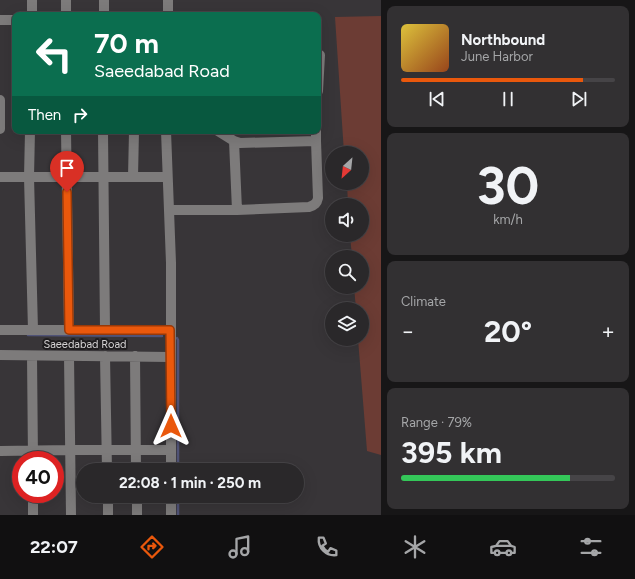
<!DOCTYPE html>
<html lang="en">
<head>
<meta charset="utf-8">
<style>
	body { margin:0; font-family:Figtree,sans-serif; background:#323032; color:#f1f3f6; height:100vh; display:flex; flex-direction:column; font-size:15px; white-space:nowrap }
	* { box-sizing:border-box; margin:0 }
	p { font-size:13px; color:#a5a6a8 }
	.icon { flex:none; width:22px; height:22px; fill:none; stroke:currentColor; stroke-width:2; stroke-linecap:round; stroke-linejoin:round }
	.map { position:relative; flex:1; overflow:hidden }
	.sheet { display:flex; flex-direction:column; gap:6px; padding:6px; background:#171617; width:254px }
	.sheet>* { flex:none }
	.guide { position:absolute; left:12px; top:12px; width:309px; height:122px; border-radius:8px; box-shadow:0 4px 16px #0002,0 0 0 1px #464447; background:#0b6e4f; color:#fff; overflow:hidden }
	.needle { width:26px; rotate:207deg }
	.controls { position:absolute; left:325px; top:146px; display:grid; gap:8px }
	.controls a { display:grid; place-items:center; width:44px; height:44px; border-radius:50%; background:#2a282a; box-shadow:0 4px 16px #0002,0 0 0 1px #464447; font-size:20px }
	.speed { position:absolute; left:12px; top:451px; display:flex; gap:8px; font-size:20px; font-weight:700; text-align:center }
	.speed>* { display:grid; place-content:center; width:52px; height:52px; border-radius:50%; background:#2a282a; box-shadow:0 4px 16px #0002,0 0 0 1px #464447; line-height:1 }
	.speed .limit { border:6px solid #d22; background:#fff; color:#111 }
	.pin { position:absolute; display:grid; place-items:center; width:34px; height:34px; color:#fff; margin:-41px -17px; border-radius:50% 50% 50% 0; rotate:-45deg; box-shadow:0 0 4px #0007 }
	.pin .icon { rotate:45deg }
	.me { position:absolute; width:44px; margin:-22px; rotate:0deg; stroke-linejoin:round; filter:drop-shadow(0 0 3px #0008) }
	.turn { display:flex; align-items:center; gap:14px; height:84px; padding:0 16px; font-size:18px }
	.turn .icon { width:52px; height:52px; stroke-width:2.5 }
	.turn b { display:block; font-size:28px; line-height:34px }
	.then { display:flex; align-items:center; height:38px; padding:0 16px; background:#0003; gap:8px; font-size:15px }
	.big { font-size:30px; font-weight:700; line-height:1.1 }
	.sheet .card { flex:1; display:flex; flex-direction:column; justify-content:center; gap:6px; min-width:0; padding:0 14px; border-radius:8px; background:#323032 }
	.sheet .dial { align-items:center; gap:0 }
	.dial b { font-size:52px; line-height:1 }
	.song { display:flex; align-items:center; gap:12px }
	.cover { width:48px; height:48px; border-radius:6px; background:linear-gradient(135deg,hsl(50 70% 55%),hsl(20 70% 35%)) }
	.played { height:4px; border-radius:2px; background:linear-gradient(90deg,#ea580c 85%,#464447 85%) }
	.keys { display:flex; justify-content:space-around; direction:ltr }
	.heat { display:flex; justify-content:space-between; align-items:center; font-size:22px; direction:ltr }
	.charge { height:6px; border-radius:3px; background:linear-gradient(90deg,#34c759 79%,#464447 0) }
	.trip { position:absolute; left:76px; top:463px; width:228px; height:40px; border-radius:20px; background:#2a282a; box-shadow:0 4px 16px #0002,0 0 0 1px #464447; font-weight:700; line-height:40px; text-align:center }
	.menu { display:flex; height:64px; justify-content:space-around; align-items:center; background:#111011; color:#a5a6a8 }
	.menu .icon { width:28px; height:28px }
	.menu .current { color:#ea580c }
	.menu b { font-size:18px; color:#f1f3f6 }
	main { display:flex; flex:1; min-height:0 }
	.map>svg:first-child { display:block }
</style>
</head>
<body>
<main>
<div class="map">
<svg width="381" height="515" viewBox="0 0 381 515">
	<rect width="100%" height="100%" fill="#383538"/>
	<path fill="#6c3c34" d="M381,16V455L367,451L358,339H362V309H356L354,287H362V257H352L350,235H362V205H348L347,183H362V153H344L335,17Z"/>
	<g fill="none" stroke-linecap="round" stroke-linejoin="round">
		<path stroke="#505377" stroke-width="2.5" d="M28,335L162,336
			M177,338L178,340V470
			M178,496V515"/>
		<path stroke="#7d7b7b" stroke-width="10" d="M32,15V0
			M66,15V0
			M104,15V0
			M168,15V0
			M0,20H15
			M318,91L320,55
			M0,100V129
			M30,131L29,177L33,330
			M66,131L69,330
			M103,131L105,330
			M166,131L171,263V470
			M218,131L234,141L240,143L316,141
			M234,141L237,210
			M0,177H167
			M133,177L134,131
			M169,210H237L309,207C315,205 317,203 318,198L316,141V131
			M0,330H170
			M0,355L170,357
			M32,356L33,460
			M69,356L71,515
			M105,356L107,470
			M135,356L136,470
			M0,451L70,450H171
			M33,494V515
			M108,496V515
			M137,496V515
			M171,496V515"/>
	</g>
	<g fill="none" stroke-linecap="round" stroke-linejoin="round">
		<g stroke="#983908" stroke-width="10">
			<path id="route" d="M67,192L69,330H170L171,426"/>
		</g>
		<use href="#route" stroke="#ea580c" stroke-width="7"/>
	</g>
	<g text-anchor="middle" dominant-baseline="central" stroke-width="4" stroke-linejoin="round" paint-order="stroke">
		<g font-size="11" fill="#d4d2d3" stroke="#1f1d1f">
			<text x="85" y="344">Saeedabad Road</text>
		</g>
	</g>
</svg>
<div class="controls">
<a><svg class="needle" viewBox="-14 -14 28 28"><path d="M0-13l5 13h-10z" fill="#e53935"/><path d="M0 13l5-13h-10z" fill="#a5a6a8"/></svg></a>
<a><svg class="icon" aria-label="sound" viewBox="0 0 24 24"><path d="M4 9h4l5-4v14l-5-4H4zM17 9q2 3 0 6"/></svg></a>
<a><svg class="icon" aria-label="search" viewBox="0 0 24 24"><circle cx="10" cy="10" r="6"/><path d="M15 15l6 6"/></svg></a>
<a><svg class="icon" aria-label="layers" viewBox="0 0 24 24"><path d="M12 4l9 5-9 5-9-5zM3 14l9 5 9-5"/></svg></a>
</div>
<div class="speed"><div class="limit">40</div></div>
<div class="pin" style="left:67px;top:192px;background:#d93025"><svg class="icon" aria-label="arrive" viewBox="0 0 24 24"><path d="M6 21V4h12l-3 4 3 4H6"/></svg></div>
<svg class="me" style="left:171px;top:426px" viewBox="-20 -20 40 40"><path d="M0-17L14 15 0 8-14 15z" fill="#ea580c" stroke="#fff" stroke-width="4"/></svg>
<div class="trip">22:08 · 1 min · 250 m</div>
<div class="guide">
<div class="turn"><svg class="icon" aria-label="left" viewBox="0 0 24 24"><path d="M17 20v-9H6M10 6l-5 5 5 5"/></svg><div><b>70 m</b>Saeedabad Road</div></div>
<div class="then">Then<svg class="icon" aria-label="right" viewBox="0 0 24 24"><path d="M7 20v-9h11M14 6l5 5-5 5"/></svg></div>
</div>
</div>
<section class="sheet">
<div class="card">
<div class="song"><i class="cover"></i><div><b>Northbound</b><p>June Harbor</p></div></div>
<div class="played"></div>
<div class="keys"><svg class="icon" aria-label="previous" viewBox="0 0 24 24"><path d="M18 5L8 12l10 7zM5 5v14"/></svg><svg class="icon" aria-label="pause" viewBox="0 0 24 24"><path d="M8 5v14M16 5v14"/></svg><svg class="icon" aria-label="next" viewBox="0 0 24 24"><path d="M6 5l10 7-10 7zM19 5v14"/></svg></div>
</div>
<div class="card dial"><b>30</b><p>km/h</p></div>
<div class="card"><p>Climate</p>
<div class="heat"><a>−</a><b class="big">20°</b><a>+</a></div>
</div>
<div class="card"><p>Range · 79%</p><b class="big">395 km</b><div class="charge"></div></div>
</section>
</main>
<nav class="menu">
<b>22:07</b>
<svg class="icon current" aria-label="directions" viewBox="0 0 24 24"><path d="M12 3l9 9-9 9-9-9zM9 14v-3h6M13 9l2 2-2 2"/></svg>
<svg class="icon" aria-label="music" viewBox="0 0 24 24"><path d="M9 18V5l10-2v13"/><circle cx="6" cy="18" r="3"/><circle cx="16" cy="16" r="3"/></svg>
<svg class="icon" aria-label="phone" viewBox="0 0 24 24"><path d="M5 4h4l2 5-3 2q2 4 5 5l2-3 5 2v4C11 20 4 13 5 4z"/></svg>
<svg class="icon" aria-label="climate" viewBox="0 0 24 24"><path d="M12 3v18M4 7l16 10M4 17L20 7"/></svg>
<svg class="icon" aria-label="car" viewBox="0 0 24 24"><path d="M5 17H2v-5l4-1 3-4h7l3 4 3 1v5h-3M9 17h6M6 11h13"/><circle cx="7" cy="17" r="2"/><circle cx="17" cy="17" r="2"/></svg>
<svg class="icon" aria-label="filters" viewBox="0 0 24 24"><path d="M4 7h16M4 17h16"/><circle cx="9" cy="7" r="2"/><circle cx="15" cy="17" r="2"/></svg>
</nav>
</body>
</html>
